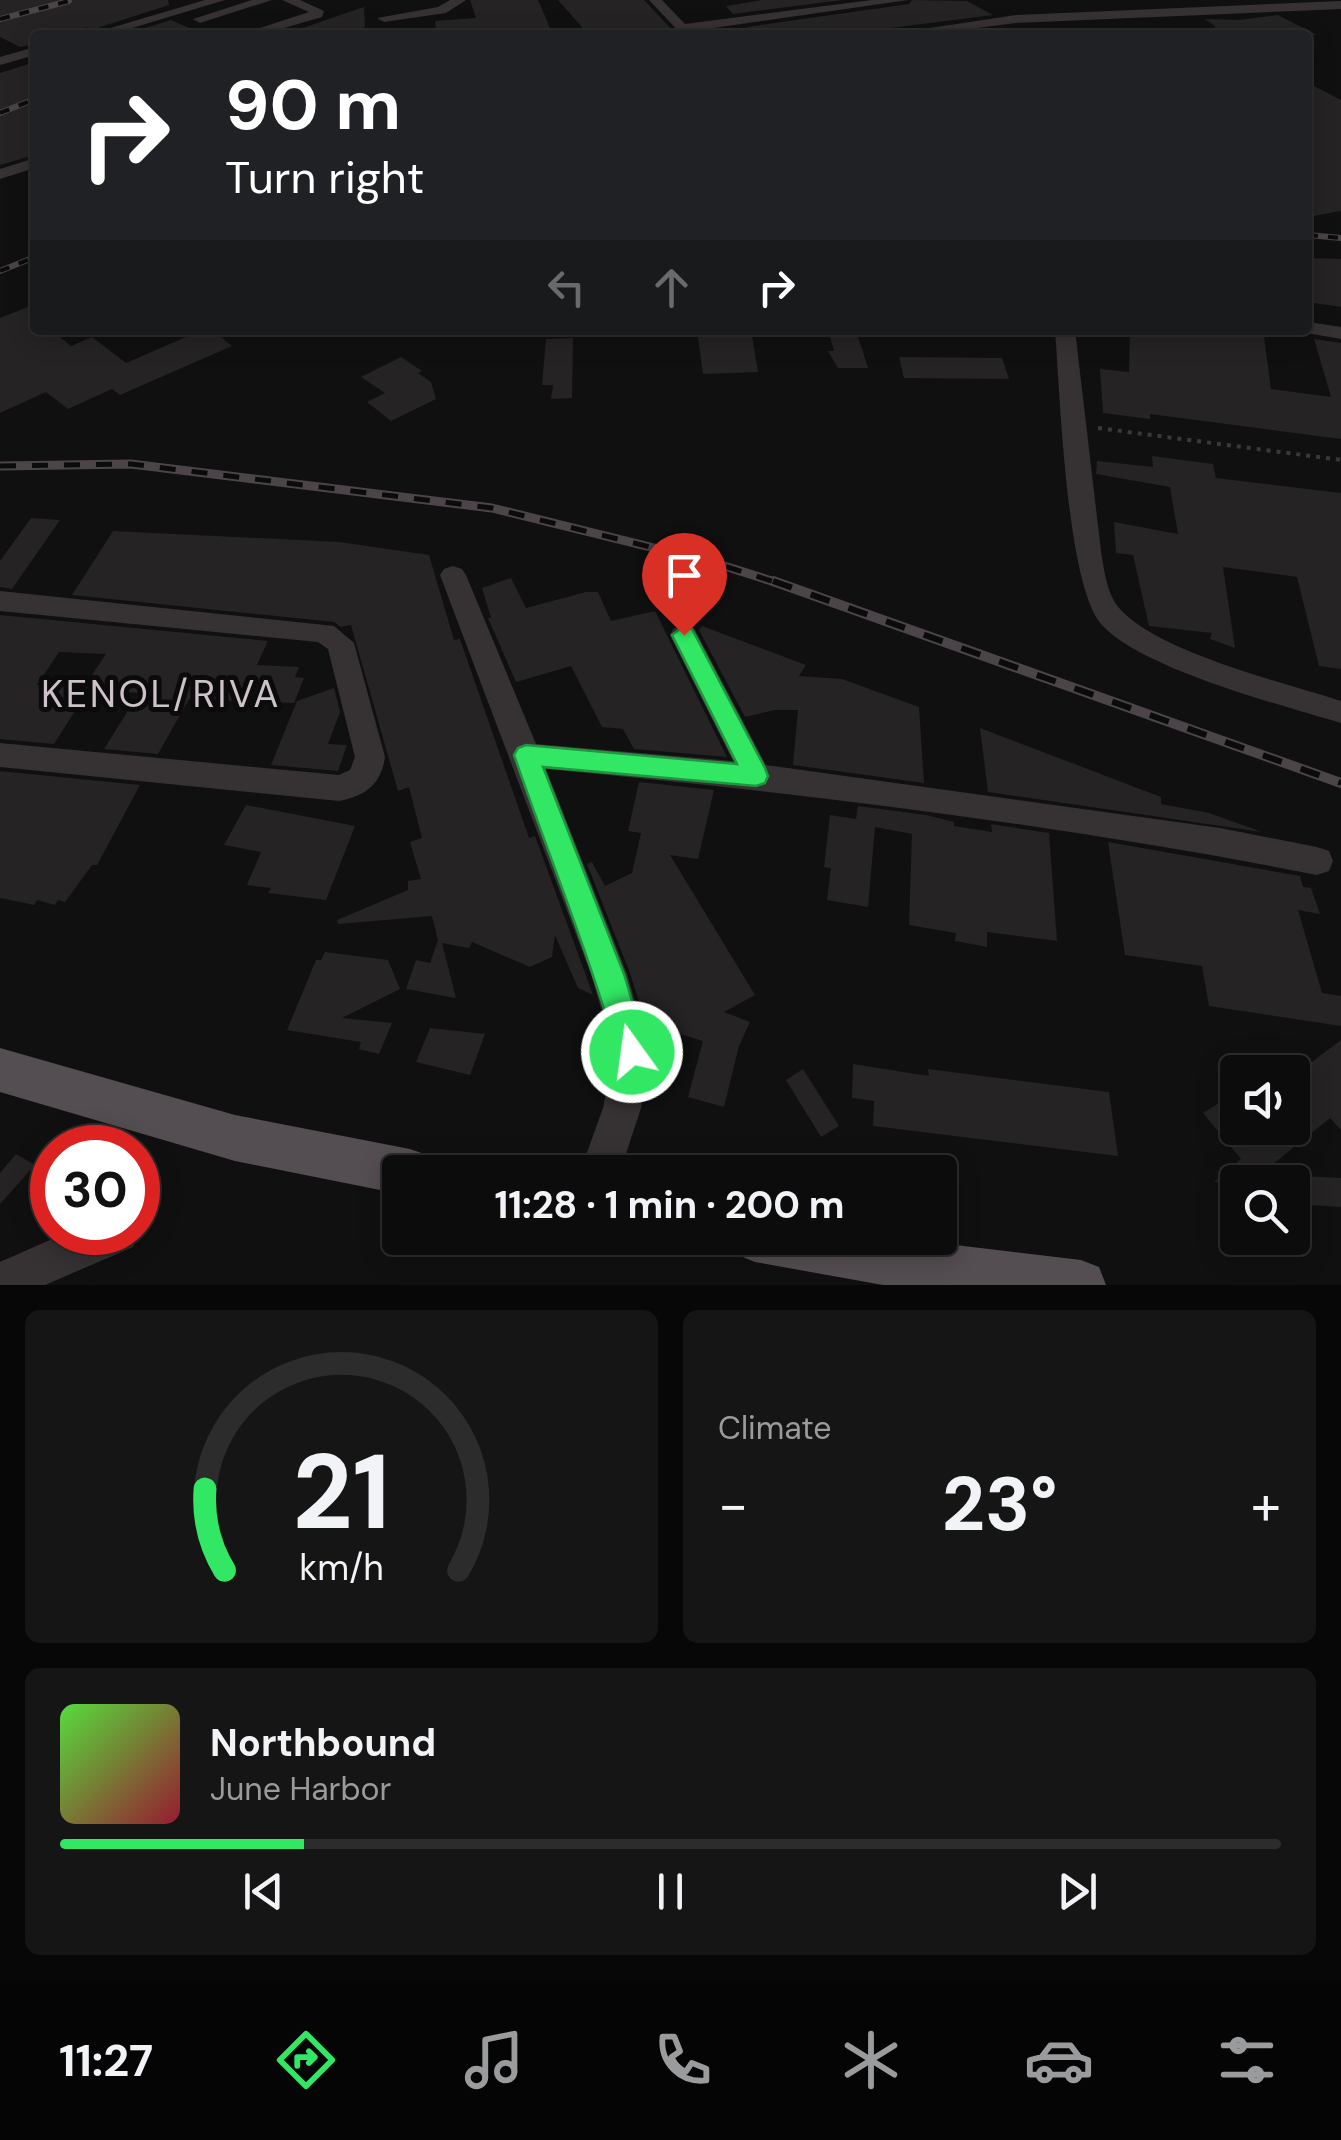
<!DOCTYPE html>
<html lang="en">
<head>
<meta charset="utf-8">
<style>
	body { margin:0; font-family:"DM Sans",sans-serif; background:#161515; color:#f1f3f6; height:100vh; display:flex; flex-direction:column; font-size:38px; white-space:nowrap }
	* { box-sizing:border-box; margin:0 }
	p { font-size:32px; color:#9a9b9d }
	.icon { flex:none; width:55px; height:55px; fill:none; stroke:currentColor; stroke-width:2; stroke-linecap:round; stroke-linejoin:round }
	.map { position:relative; height:1285px; overflow:hidden }
	.drawer { display:flex; flex-direction:column; gap:25px; padding:25px; background:#070707; flex:1 }
	.drawer>* { flex:none }
	.banner { position:absolute; left:30px; top:30px; width:1282px; height:305px; border-radius:10px; box-shadow:0 5px 25px #0003,0 0 0 2px #2d2c2d; background:#202124; color:#fff; overflow:hidden }
	.tools { position:absolute; left:1220px; top:1055px; display:grid; gap:20px }
	.tools a { display:grid; place-items:center; width:90px; height:90px; border-radius:10px; background:#0d0c0c; box-shadow:0 5px 25px #0003,0 0 0 2px #2d2c2d; font-size:50px }
	.speed { position:absolute; left:30px; top:1125px; display:flex; gap:20px; font-size:50px; font-weight:700; text-align:center }
	.speed>* { display:grid; place-content:center; width:130px; height:130px; border-radius:50%; background:#0d0c0c; box-shadow:0 5px 25px #0003,0 0 0 2px #2d2c2d; line-height:1 }
	.speed .limit { border:15px solid #d22; background:#fff; color:#111 }
	.pin { position:absolute; display:grid; place-items:center; width:85px; height:85px; color:#fff; margin:-102px -42px; border-radius:50% 50% 50% 0; rotate:-45deg; box-shadow:0 0 10px #0007 }
	.pin .icon { rotate:45deg }
	.me { position:absolute; width:110px; margin:-55px; rotate:346deg; stroke-linejoin:round; filter:drop-shadow(0 0 8px #0008) }
	.turn { display:flex; align-items:center; gap:35px; height:210px; padding:0 30px; font-size:45px }
	.turn .icon { width:130px; height:130px; stroke-width:2.5 }
	.turn b { display:block; font-size:70px; line-height:85px }
	.lanes { display:flex; align-items:center; height:95px; padding:0 30px; background:#0003; justify-content:center; gap:50px; direction:ltr }
	.lanes .off { opacity:.35 }
	.big { font-size:75px; font-weight:700; line-height:1.1 }
	.drawer .card { flex:1; display:flex; flex-direction:column; justify-content:center; gap:15px; min-width:0; padding:0 35px; border-radius:15px; background:#161515 }
	.drawer .dial { align-items:center; gap:0 }
	.dial svg { height:260px; overflow:visible; fill:none; stroke:#2d2c2d; stroke-width:7; stroke-linecap:round; text-anchor:middle }
	.dial text { fill:#f1f3f6; stroke:none }
	.song { display:flex; align-items:center; gap:30px }
	.cover { width:120px; height:120px; border-radius:15px; background:linear-gradient(135deg,hsl(110 70% 55%),hsl(350 70% 35%)) }
	.played { height:10px; border-radius:5px; background:linear-gradient(90deg,#31e763 20%,#2d2c2d 20%) }
	.keys { display:flex; justify-content:space-around; direction:ltr }
	.heat { display:flex; justify-content:space-between; align-items:center; font-size:55px; direction:ltr }
	.drawer .tiles { flex:1; display:grid; gap:25px; grid-template-columns:1fr 1fr }
	.card:last-child { grid-column:span 2 }
	.trip { position:absolute; left:382px; top:1155px; width:575px; height:100px; border-radius:10px; background:#0d0c0c; box-shadow:0 5px 25px #0003,0 0 0 2px #2d2c2d; font-weight:700; line-height:100px; text-align:center }
	.tab-bar { display:flex; height:160px; justify-content:space-around; align-items:center; background:#050505; color:#9a9b9d }
	.tab-bar .icon { width:70px; height:70px }
	.tab-bar .selected { color:#31e763 }
	.tab-bar b { font-size:45px; color:#f1f3f6 }
	.map>svg:first-child { display:block }
</style>
</head>
<body>
<div class="map">
<svg width="1341" height="1285" viewBox="0 0 1341 1285">
	<rect width="100%" height="100%" fill="#111010"/>
	<path fill="#252323" d="M0,0H168L169,5L88,31L87,27L60,35H35V44L20,47L0,37Z
		M470,0H538L553,35H436L435,21L476,18Z
		M558,0H644L677,35H632L628,31L589,35Z
		M762,0H843L733,14L726,6Z
		M912,0L967,1L993,15L835,35H755L747,27L909,4Z
		M364,7L365,27L341,35H292L291,32Z
		M1278,15L1317,35H1216L1215,26L1205,19L1239,20Z
		M171,20L205,35H122Z
		M35,62V155L0,165V73Z
		M1308,83L1341,100V211L1308,217Z
		M1308,258L1341,259V307L1308,302Z
		M35,304V330H51L71,346L92,337L126,363L202,330H212L232,346L120,395L112,389L68,409L46,392L0,413V318Z
		M697,330H751L758,372L703,374Z
		M828,330H856L868,368H838L828,351H834Z
		M1130,330H1263L1271,389L1331,397L1314,339L1341,343V439L1150,414V419L1103,413L1100,369L1129,372Z
		M573,338L572,398L551,399L553,385H542L546,339Z
		M401,357L422,371L418,373L431,382L436,399L391,421L367,402L385,393L361,377Z
		M899,357L1002,358L1009,379L904,378Z
		M1152,456L1213,464L1216,478L1341,493V669L1319,666L1297,577L1223,567L1235,648L1210,639L1212,633L1149,626L1133,555L1116,553L1114,522L1178,534L1170,487L1096,474L1097,461L1153,467Z
		M31,518L60,520L12,589L0,587V561Z
		M113,531L339,542L429,555L454,640L460,639L529,838L535,836L593,995L578,988L555,935L552,957L530,967L472,942L469,948L442,943L456,998L406,989L416,960L430,963L438,940L432,916L338,924L337,920L408,890V881L421,879L410,842L422,838L409,787L398,791L351,625L341,627L334,622L72,595Z
		M511,578L526,608L586,592H598L611,621L655,611L727,757L634,749L623,729L602,727L571,666L516,682L488,618H491L482,588Z
		M0,615L268,641L257,665L299,667L295,677L304,678L294,703L189,699L158,754L104,749L139,693L83,688L106,654L59,652L37,685L89,689L54,744L0,739Z
		M702,626L806,665L799,676L842,679L919,707L924,783L793,765L798,710H774L745,717L699,630Z
		M334,688L340,712L328,744L347,745L338,771L271,765L297,701Z
		M980,728L1161,797V804L1209,813L1262,832L988,792Z
		M0,771L140,785L97,865H92L65,902L58,900L55,905L37,900L34,905L0,898Z
		M639,782L714,790L698,859L670,855L755,995L724,1012L750,1022L739,1046L724,1107L688,1097L703,1041L670,1031L650,1038L630,973L587,864L592,862L605,886L632,873L641,833L628,831Z
		M246,805L355,826L326,900L268,893L271,888L247,885L261,852L224,845Z
		M858,806L926,815L954,822V826L992,832L991,824L1049,833L1057,941L987,932V947L955,941L956,933L909,925L912,834L875,827L868,907L827,900L831,868L824,867L830,815L856,819Z
		M1108,842L1300,876L1303,887L1311,888L1320,914L1298,910L1322,993L1341,996V1026L1209,1006L1202,966L1125,955Z
		M325,952L388,960L400,989L342,1018L392,1023L379,1054L359,1049L361,1042L287,1030L316,960H321Z
		M430,1028L485,1034L470,1075L416,1062Z
		M1341,1040V1130L1330,1118L1251,1182H1214L1241,1159L1203,1113L1222,1101L1238,1119V1128H1292V1077Z
		M853,1064L929,1076L928,1069L1109,1092L1118,1156L873,1126L874,1101L852,1098Z
		M803,1069L839,1126L821,1137L786,1080Z
		M16,1154L35,1165L0,1204V1173Z
		M1301,1176L1341,1178V1207L1310,1205Z"/>
	<g fill="none" stroke-linecap="round" stroke-linejoin="round">
		<path stroke="#3d373b" stroke-width="4" stroke-dasharray="4 6" stroke-linecap="butt" d="M1098,428L1341,460"/>
		<path fill="#363133" fill-rule="evenodd" d="M205,0H225L109,35H87Z
			M252,0H272L200,23L193,19Z
			M282,0H300L324,11L322,17L260,35H239L309,12Z
			M450,0H466L446,13L384,22L377,18L438,7Z
			M649,0H662L685,24L872,0H908L692,31L696,35H682Z
			M1341,1V9L1016,23L922,35H884L1016,15Z
			M35,47V55L0,65V57Z
			M35,158V168L0,179V169Z
			M1308,322L1341,327V339L1301,332L1308,330Z
			M1055,330H1075L1101,551C1104,570 1107,595 1120,609C1158,652 1285,683 1341,701V723C1281,705 1141,669 1101,624C1066,583 1060,391 1055,330Z
			M453,566L462,569L466,575L536,744L733,761L670,635L674,628H694L766,765L1220,828L1317,847L1329,851L1333,861L1329,871L1317,875C1063,825 804,793 546,769L627,974L650,1053L641,1108L620,1172H580L603,1108L614,1053L591,974L440,575L444,569Z
			M0,591L334,626L354,643L385,757C381,785 365,796 339,801L0,767V743L339,775L350,770L355,757L328,649L318,642L0,611Z
			M138,1229L139,1232L133,1247L45,1285H0V1262L68,1232H138Z"/>
		<path fill="#544d52" fill-rule="evenodd" d="M0,1048L235,1115L410,1149L427,1155L433,1172H400V1194L235,1161L0,1092Z
			M731,1238H897L1081,1260L1099,1267L1106,1285H883L755,1262L738,1255Z"/>
		<g stroke="#4b4448" stroke-width="6">
			<path id="rail-far2" d="M0,19L69,1
				M0,113L35,99
				M1308,235L1341,238
				M0,271L35,257"/>
		</g>
		<g stroke="#4b4448" stroke-width="9">
			<path id="rail-far1" d="M0,466L131,464L492,508L715,563L781,584"/>
		</g>
		<g stroke="#4b4448" stroke-width="10">
			<path id="rail" d="M773,581L1341,783"/>
		</g>
		<use href="#rail-far2" stroke="#0c0b0b" stroke-width="4" stroke-dasharray="10" stroke-linecap="butt"/>
		<use href="#rail-far1" stroke="#0c0b0b" stroke-width="5" stroke-dasharray="16" stroke-linecap="butt"/>
		<use href="#rail" stroke="#0c0b0b" stroke-width="6" stroke-dasharray="20" stroke-linecap="butt"/>
	</g>
	<path fill="#31e763" stroke="#209640" stroke-width="2.5" d="M684,626L692,629L765,768L768,776L765,783L756,786L543,767L624,974L647,1052L643,1063L632,1068L621,1063L617,1052C588,951 548,854 514,755L518,748L526,745L737,764L672,635Z"/>
	<g text-anchor="middle" dominant-baseline="central" stroke-width="10" stroke-linejoin="round" paint-order="stroke">
		<g font-size="38" letter-spacing="2.5" fill="#cdc2ca" stroke="#0c0b0b">
			<text x="161" y="694">KENOL/RIVA</text>
		</g>
	</g>
</svg>
<div class="tools">
<a><svg class="icon" aria-label="sound" viewBox="0 0 24 24"><path d="M4 9h4l5-4v14l-5-4H4zM17 9q2 3 0 6"/></svg></a>
<a><svg class="icon" aria-label="search" viewBox="0 0 24 24"><circle cx="10" cy="10" r="6"/><path d="M15 15l6 6"/></svg></a>
</div>
<div class="speed"><div class="limit">30</div></div>
<div class="pin" style="left:684px;top:635px;background:#d93025"><svg class="icon" aria-label="arrive" viewBox="0 0 24 24"><path d="M6 21V4h12l-3 4 3 4H6"/></svg></div>
<svg class="me" style="left:632px;top:1052px" viewBox="-20 -20 40 40"><circle r="17" fill="#31e763" stroke="#fff" stroke-width="3"/><path d="M0-11L8 9 0 5-8 9z" fill="#fff"/></svg>
<div class="trip">11:28 · 1 min · 200 m</div>
<div class="banner">
<div class="turn"><svg class="icon" aria-label="right" viewBox="0 0 24 24"><path d="M7 20v-9h11M14 6l5 5-5 5"/></svg><div><b>90 m</b>Turn right</div></div>
<div class="lanes"><svg class="icon off" aria-label="left" viewBox="0 0 24 24"><path d="M17 20v-9H6M10 6l-5 5 5 5"/></svg><svg class="icon off" aria-label="ahead" viewBox="0 0 24 24"><path d="M12 20V5M6 11l6-6 6 6"/></svg><svg class="icon" aria-label="right" viewBox="0 0 24 24"><path d="M7 20v-9h11M14 6l5 5-5 5"/></svg></div>
</div>
</div>
<section class="drawer">
<div class="tiles">
<div class="card dial"><svg viewBox="0 0 100 80">
<path d="M14 69A42 42 0 1 1 86 69"/>
<path d="M14 69A42 42 0 0 1 8 44" stroke="#31e763"/>
<text x="50" y="56" font-size="32" font-weight="700">21</text>
<text x="50" y="72" font-size="11">km/h</text>
</svg></div>
<div class="card"><p>Climate</p>
<div class="heat"><a>−</a><b class="big">23°</b><a>+</a></div>
</div>
<div class="card">
<div class="song"><i class="cover"></i><div><b>Northbound</b><p>June Harbor</p></div></div>
<div class="played"></div>
<div class="keys"><svg class="icon" aria-label="previous" viewBox="0 0 24 24"><path d="M18 5L8 12l10 7zM5 5v14"/></svg><svg class="icon" aria-label="pause" viewBox="0 0 24 24"><path d="M8 5v14M16 5v14"/></svg><svg class="icon" aria-label="next" viewBox="0 0 24 24"><path d="M6 5l10 7-10 7zM19 5v14"/></svg></div>
</div>
</div>
</section>
<nav class="tab-bar">
<b>11:27</b>
<svg class="icon selected" aria-label="directions" viewBox="0 0 24 24"><path d="M12 3l9 9-9 9-9-9zM9 14v-3h6M13 9l2 2-2 2"/></svg>
<svg class="icon" aria-label="music" viewBox="0 0 24 24"><path d="M9 18V5l10-2v13"/><circle cx="6" cy="18" r="3"/><circle cx="16" cy="16" r="3"/></svg>
<svg class="icon" aria-label="phone" viewBox="0 0 24 24"><path d="M5 4h4l2 5-3 2q2 4 5 5l2-3 5 2v4C11 20 4 13 5 4z"/></svg>
<svg class="icon" aria-label="climate" viewBox="0 0 24 24"><path d="M12 3v18M4 7l16 10M4 17L20 7"/></svg>
<svg class="icon" aria-label="car" viewBox="0 0 24 24"><path d="M5 17H2v-5l4-1 3-4h7l3 4 3 1v5h-3M9 17h6M6 11h13"/><circle cx="7" cy="17" r="2"/><circle cx="17" cy="17" r="2"/></svg>
<svg class="icon" aria-label="filters" viewBox="0 0 24 24"><path d="M4 7h16M4 17h16"/><circle cx="9" cy="7" r="2"/><circle cx="15" cy="17" r="2"/></svg>
</nav>
</body>
</html>
